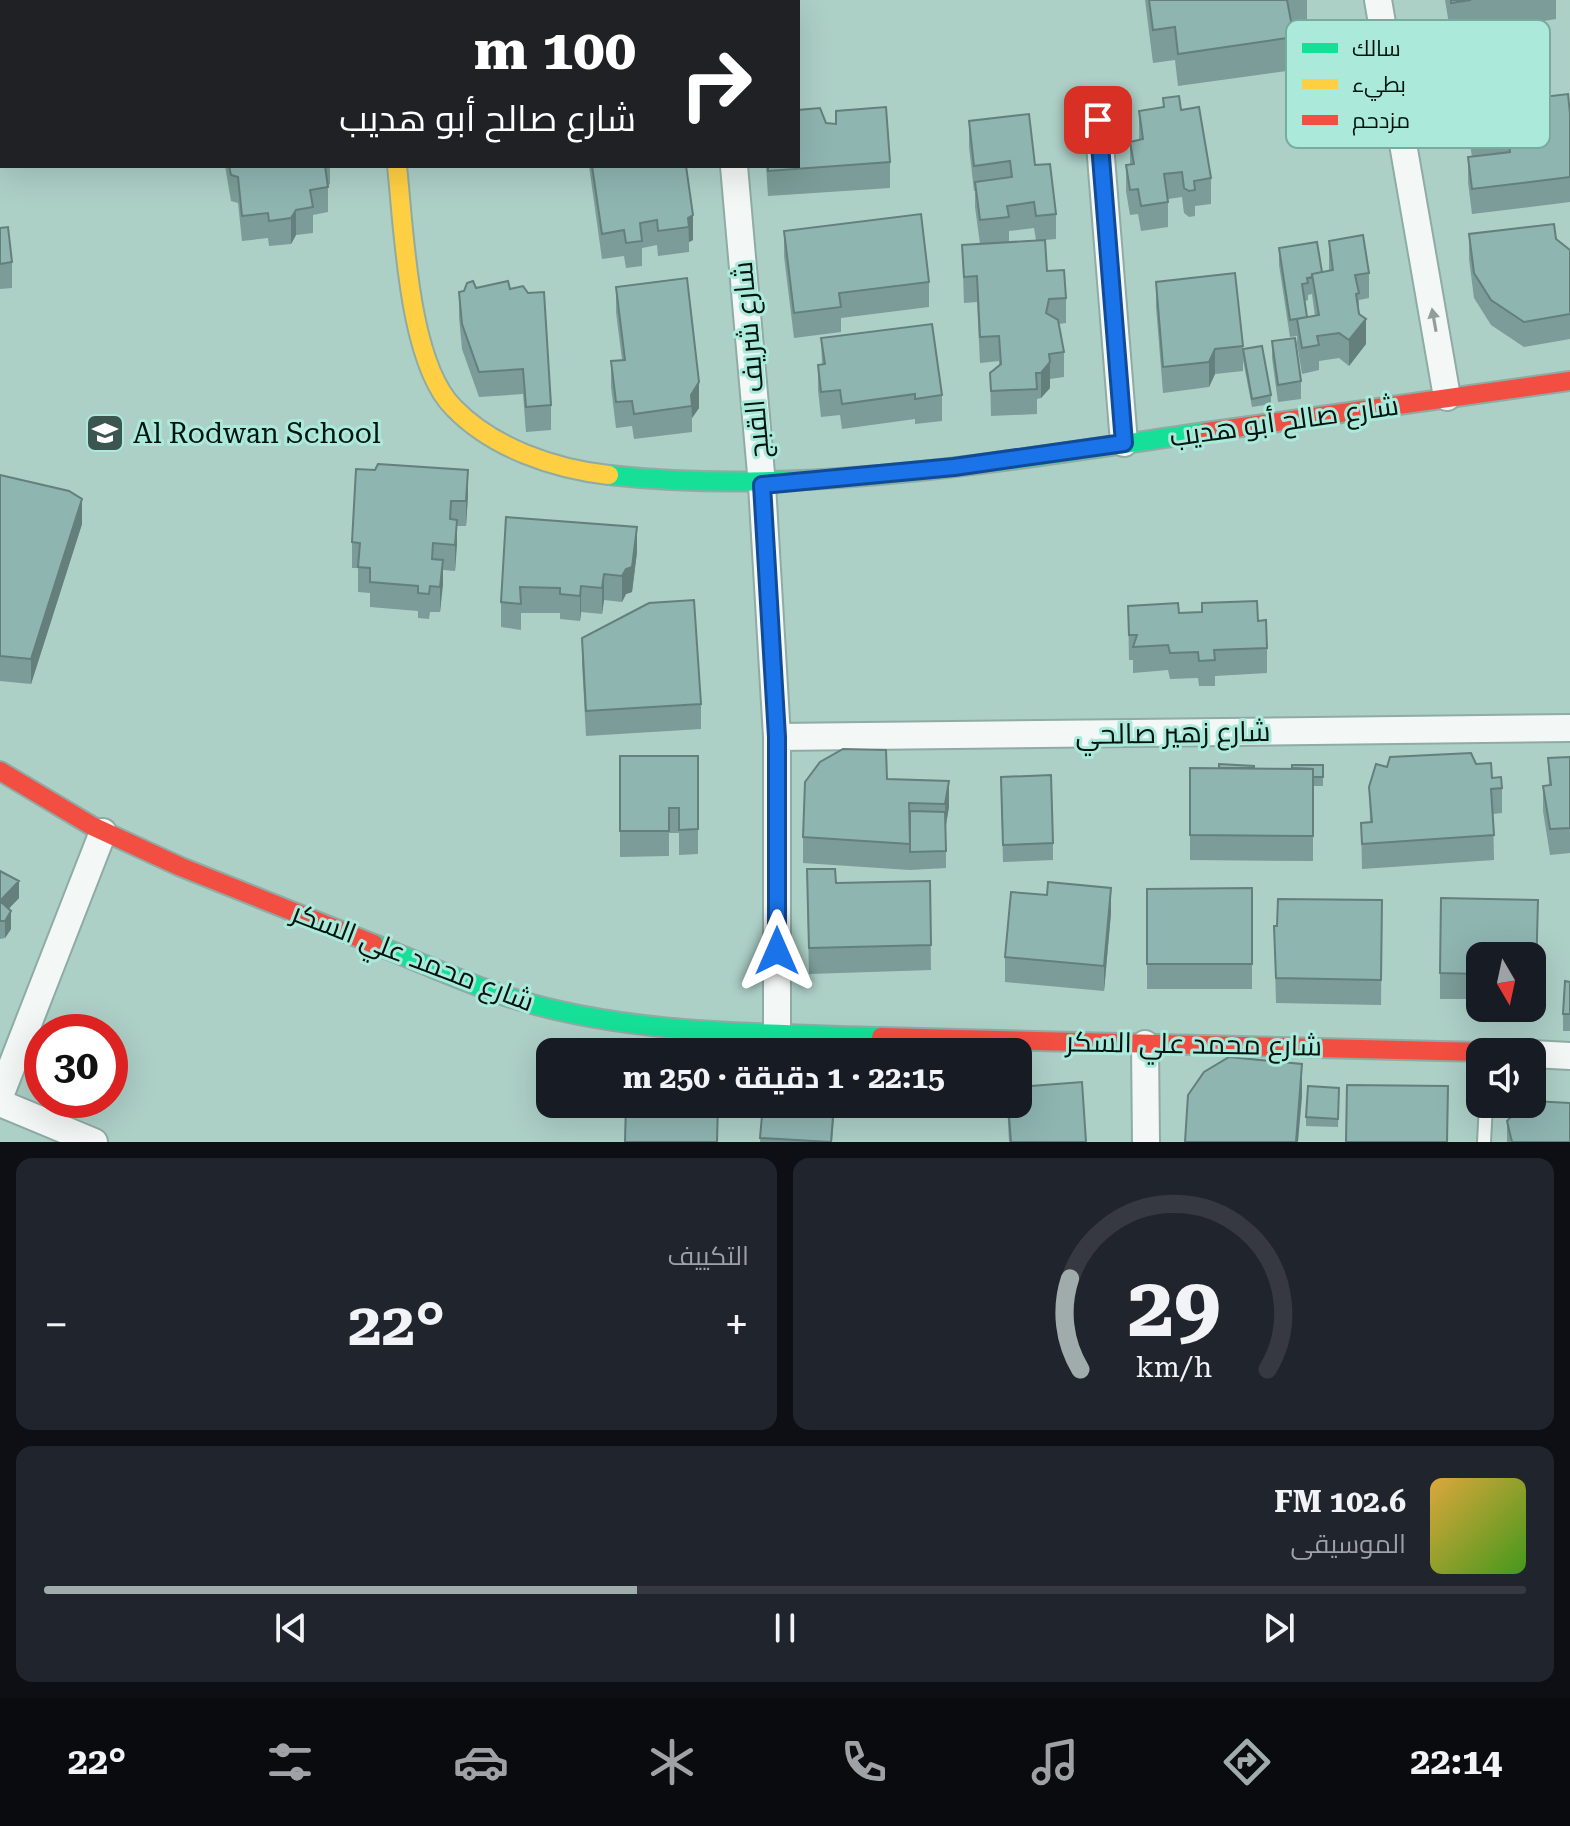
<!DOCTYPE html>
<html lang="ar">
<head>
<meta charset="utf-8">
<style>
	body { margin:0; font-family:"Roboto Serif",Cairo,serif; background:#20242c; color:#f1f3f6; direction:rtl; height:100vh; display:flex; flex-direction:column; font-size:30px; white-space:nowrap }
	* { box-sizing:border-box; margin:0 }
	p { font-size:26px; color:#9ea1a6 }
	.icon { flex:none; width:44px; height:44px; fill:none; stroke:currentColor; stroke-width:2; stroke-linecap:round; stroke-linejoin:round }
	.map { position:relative; height:1142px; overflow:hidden; direction:ltr }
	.drawer { display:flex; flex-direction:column; gap:16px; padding:16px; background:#0d0f14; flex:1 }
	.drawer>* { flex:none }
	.guide { position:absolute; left:0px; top:0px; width:800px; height:168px; box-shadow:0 8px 32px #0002; direction:rtl; background:#202124; color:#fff; overflow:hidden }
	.needle { width:52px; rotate:171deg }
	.tools { position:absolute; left:1466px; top:942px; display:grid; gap:16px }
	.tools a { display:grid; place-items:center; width:80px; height:80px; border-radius:16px; background:#171b24; box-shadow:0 8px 32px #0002; font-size:40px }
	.speed { position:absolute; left:24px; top:1014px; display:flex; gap:16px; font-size:40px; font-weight:700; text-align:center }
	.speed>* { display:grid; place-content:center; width:104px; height:104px; border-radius:50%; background:#171b24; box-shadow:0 8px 32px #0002; line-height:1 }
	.speed .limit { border:12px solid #d22; background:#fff; color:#111 }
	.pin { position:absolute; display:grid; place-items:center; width:68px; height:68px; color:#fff; margin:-34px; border-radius:16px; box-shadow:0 4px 12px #0006 }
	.me { position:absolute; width:88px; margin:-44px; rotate:0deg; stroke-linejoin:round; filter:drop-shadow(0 0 6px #0008) }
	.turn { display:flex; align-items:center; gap:28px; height:168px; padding:0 32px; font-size:36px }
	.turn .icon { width:104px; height:104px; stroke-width:2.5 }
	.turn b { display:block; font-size:56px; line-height:68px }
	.big { font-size:60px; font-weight:700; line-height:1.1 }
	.drawer .tile { flex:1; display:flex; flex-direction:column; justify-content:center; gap:12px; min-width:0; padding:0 28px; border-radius:16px; background:#20242c }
	.drawer .dial { align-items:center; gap:0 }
	.dial svg { height:208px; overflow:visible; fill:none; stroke:#363941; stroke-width:7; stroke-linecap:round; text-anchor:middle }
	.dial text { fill:#f1f3f6; stroke:none }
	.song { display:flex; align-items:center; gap:24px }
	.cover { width:96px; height:96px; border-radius:12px; background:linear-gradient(135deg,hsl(40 70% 55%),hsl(100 70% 35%)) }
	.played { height:8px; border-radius:4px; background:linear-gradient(90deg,#a0acab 40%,#363941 40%) }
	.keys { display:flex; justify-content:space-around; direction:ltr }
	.heat { display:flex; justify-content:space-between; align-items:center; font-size:44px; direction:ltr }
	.drawer .tiles { flex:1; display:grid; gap:16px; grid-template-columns:1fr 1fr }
	.tile:last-child { grid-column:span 2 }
	.trip { position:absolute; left:536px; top:1038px; width:496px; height:80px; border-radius:16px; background:#171b24; box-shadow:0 8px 32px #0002; font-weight:700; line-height:80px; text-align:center; direction:rtl }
	.tab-bar { display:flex; height:128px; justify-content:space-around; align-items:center; background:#090b0e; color:#9ea1a6 }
	.tab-bar .icon { width:56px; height:56px }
	.tab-bar .on { color:#a0acab }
	.tab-bar b { font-size:36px; color:#f1f3f6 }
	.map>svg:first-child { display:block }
</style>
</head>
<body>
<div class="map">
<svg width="1570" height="1142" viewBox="0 0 1570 1142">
	<rect width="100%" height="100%" fill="#accfc6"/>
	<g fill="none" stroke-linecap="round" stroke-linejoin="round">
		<g stroke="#8faba4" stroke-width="16">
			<path id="lane" d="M1484,1142L1486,1104"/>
		</g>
		<g stroke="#8faba4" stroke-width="30">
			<path id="street" d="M377,0V2
				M719,0V2
				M1378,0L1447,397
				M1098,120L1124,443
				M734,166L762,485L777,737V1034
				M777,737L1570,728
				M1145,1044L1146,1142
				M1532,1054L1570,1056
				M0,1096L103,832
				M0,1103L94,1142"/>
		</g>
		<g stroke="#8faba4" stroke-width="22">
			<path id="fast" d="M609,475C809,497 1008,460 1206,432
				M374,944C417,961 461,981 505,996C624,1035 757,1033 881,1037"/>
		</g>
		<g stroke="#8faba4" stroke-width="22">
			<path id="slow" d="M397,166C404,229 408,363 454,408C493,448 554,469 609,475"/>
		</g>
		<g stroke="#8faba4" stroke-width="22">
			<path id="jam" d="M1206,432L1570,381
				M0,771L92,826L181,867L374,944
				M881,1037L1480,1052"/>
		</g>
		<use href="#lane" stroke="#f3f8f6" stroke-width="12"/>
		<use href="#street" stroke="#f3f8f6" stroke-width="26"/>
		<use href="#fast" stroke="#16e098" stroke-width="18"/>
		<use href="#slow" stroke="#ffcf43" stroke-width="18"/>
		<use href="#jam" stroke="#f24e42" stroke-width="18"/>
	</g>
	<path fill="#7b9c98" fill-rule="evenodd" d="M205,0H232V2H205Z
		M1145,0H1307V24L1292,26L1294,37V70L1178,86L1175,60L1153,63Z
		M1445,0H1556V19L1451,36Z
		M1308,39L1321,51L1356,64V73L1315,81L1308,47Z
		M1163,98L1181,110L1211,178V204L1195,206V216L1189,217L1184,213L1182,197L1168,199V227L1141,231L1138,214L1130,215L1126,191V165H1130V142L1139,140V111L1163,107Z
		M1468,106L1570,114V202L1472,214L1468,182V157H1472L1468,131Z
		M836,111L890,162V188L768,196L766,166H798L826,123L836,124Z
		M969,121L1035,165L1056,214V239L1045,240L1047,271L1066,298V323L1059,324L1064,352V377L1050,379V388L1041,398L1037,399V414L991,416L990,373L999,365V361L980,363L977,302L964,303L962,245L980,244L975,207V191H974L969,147ZM1034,228L1036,240L1009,242V231Z
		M225,166H330V184L328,185V212L313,215V233L296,235L291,244L269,246L268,238L242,241L238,203L231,201Z
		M589,166H686L693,240L689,242V252L658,256L657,245L642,248V266L626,268L624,256L602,259Z
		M0,228L12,262V288L0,289Z
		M784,231L929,282V307L841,318V332L794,338L784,256Z
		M1469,234L1556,239L1570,250V339L1524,347L1491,325L1474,298L1469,259Z
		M1329,241L1369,273V298L1359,300V310L1366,344L1349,366L1339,358L1319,361V370L1302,374L1297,344V336L1290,337L1279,265V248L1322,272L1329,271ZM1312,294L1315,316L1307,317L1305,301L1308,300V295Z
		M1235,273L1243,349L1271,395V404L1252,407L1243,360V371L1215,374L1209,387L1163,393L1156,307V282Z
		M616,287L699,408L692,418V432L634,439L632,426L616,428L611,387V361L622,360L616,312Z
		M476,288L510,289L551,405V430L526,432L523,394L479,397L462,349L459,317V292Z
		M821,338L942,395V421L915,424V419L842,429L840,415L821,417L818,390V365L822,364Z
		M1272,341L1301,381V399L1278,402L1272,358Z
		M356,469L468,495L466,526H457L455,571L443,570L440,612H430L429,619L418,618V611L370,607V593L358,592V568H352V542Z
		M0,475L82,524L31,684L0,681Z
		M506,517L637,552L632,592L626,594L622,602L604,600L602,614L581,612L580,621L560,619V613H521V630L501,627V602Z
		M1128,606L1179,613L1258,621L1267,648V673L1215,676V686H1199L1198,678L1170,679L1168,670L1133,673V660H1129Z
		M582,638L701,704V729L586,736L582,663Z
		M620,756H698V854L679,855V833H669V856L620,857Z
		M1570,757V853L1550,855L1543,811V786L1549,785L1548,758Z
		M1476,764L1502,788V813L1493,814L1494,860L1362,869L1361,823L1370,822L1369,787L1387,767Z
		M1323,765V786H1313V861L1190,860V768H1292Z
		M887,779L949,781V807L946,826V868L910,870V868V870L803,863V837Z
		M1001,794L1053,843V860L1003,862Z
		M0,871L19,898L8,909L11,929L5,938L0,939Z
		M930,881L931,970L809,974L807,894Z
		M1252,888V989H1147V889Z
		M1382,900L1381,1005L1276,1003L1274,926Z
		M1538,900L1536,1000H1532V956H1480V999H1440V973Z
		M1111,913L1104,991L1005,982V957Z
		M1570,982V1031H1563V1014Z
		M1339,1088L1338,1127L1306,1126V1117Z
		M763,1104L834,1119L832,1142H760Z
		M1007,1104H1018L1086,1142H1009Z
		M1507,1121L1570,1142H1507Z"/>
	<path fill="#647f7c" d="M296,210V235L291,244V218Z
		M693,215V240L689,242L688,218Z
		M1366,319V344L1349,366V340Z
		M1215,349V374L1209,387V362Z
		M1050,362V388L1041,398V373Z
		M699,382V408L692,418L691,395Z
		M468,470V495L466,526V501Z
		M82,499V524L31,684V659Z
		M457,520V545L455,571V545Z
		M637,527V552L632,592L626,594L622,602V576Z
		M443,560V585L440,612V587Z
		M604,574V600L602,614V588Z
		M581,586V612L580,621V596Z
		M949,781V807L945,829V804Z
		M19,881V898L0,918V901Z
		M1111,888V913L1104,991V966Z
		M11,911V929L5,938V921Z
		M1302,1064V1097L1298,1142H1296Z"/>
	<path fill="#8fb5b1" stroke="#647f7c" stroke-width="2" d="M4,0H77V2H4Z
		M99,0H184V2H99Z
		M408,0H499L500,2H408Z
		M562,0H646V2H563Z
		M1149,0H1287L1294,37L1178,54L1175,27L1153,30Z
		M1451,0H1471L1451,3Z
		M1568,94L1570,114V177L1472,189L1468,157L1510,152L1508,132L1472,137L1468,106Z
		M1179,96L1181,110L1199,107L1211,178L1194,181L1195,190L1189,191L1184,188L1182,172L1164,174L1168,202L1141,206L1138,189L1130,190L1126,165L1134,164L1130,142L1143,139L1139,111L1164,107L1163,98Z
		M886,107L890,162L768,171V166H798V110L820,108L826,123L836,124V111Z
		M1029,114L1035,165L1050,164L1056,214L1036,216L1034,202L1007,206L1009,217L980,220L975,182L1012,177L1010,161L974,166L969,121Z
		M229,166H325L328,187L310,190L313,207L296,210L291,218L269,221L268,213L242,216L238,177L231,175Z
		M592,166H686L693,215L688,218L689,227L658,231L657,220L640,223L642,241L626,243L624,230L602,234Z
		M921,214L929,282L839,293L841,307L794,313L784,231Z
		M1554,224L1556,239L1570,250V314L1524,322L1491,300L1474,273L1469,234Z
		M8,227L12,262L0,264V228Z
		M1363,235L1369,273L1355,275L1359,293L1356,294L1359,314L1366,319L1349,340L1339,333L1317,336L1319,345L1302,348L1297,319L1319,315L1312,274L1333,270L1329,241Z
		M1045,240L1047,271L1064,270L1066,298L1049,299L1046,313L1058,320L1064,352L1049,354L1050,362L1041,373H1036L1037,389L991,391L990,373L1001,364L999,336L980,337L977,276L964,277L962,245Z
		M1317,242L1322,272L1312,274V277L1307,278L1308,283L1302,284L1307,317L1290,320L1279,248Z
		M1235,273L1243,346L1215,349L1209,362L1163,367L1156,282Z
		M687,278L699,382L691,395L692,406L634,414L632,401L616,402L611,361L625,360L616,287Z
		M473,281L476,288L508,281L510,289L523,286L528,293L544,292L551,405L526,407L523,369L479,372L462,324L459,292L464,291L467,283Z
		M932,324L942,395L915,399V394L842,404L840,390L821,392L818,365L825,364L821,338Z
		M1295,338L1301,381L1278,385L1272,341Z
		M1262,346L1271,395L1252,399L1243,349Z
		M378,464L468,470L466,501H451L450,519L457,520L455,545L433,543L432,559L443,560L440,587L430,586L429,594L418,593V586L370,582V568L358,567L360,543L352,542L356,469L375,470Z
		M0,475L69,491L82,499L31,659L0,656Z
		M506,517L637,527L632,567L626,569L622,576L604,574L602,588L581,586L580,596L560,594V588L520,587L521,604L501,602Z
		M694,600L701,704L586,711L582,638L649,603Z
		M1257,601L1258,621L1266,620L1267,648L1214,650L1215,660L1199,661L1198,652L1170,653L1168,645L1133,647L1137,635H1129L1128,606L1178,603L1179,613L1202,612V603Z
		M843,749L886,750L887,779L949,781L945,804L909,803L910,844L803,837L805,782L820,762Z
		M1471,753L1476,764L1491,763L1492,778L1501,777L1502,788L1491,789L1494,835L1362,844L1361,823L1372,822L1369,787L1376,764L1387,767L1390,757Z
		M620,756H698V829L679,830V808H669V831H620Z
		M1570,757V828L1550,829L1543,786L1551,785L1548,758Z
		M1219,764L1254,766V768H1219Z
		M1292,765H1323V777H1313V769L1292,768Z
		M1190,768L1313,769V836L1190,835Z
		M1051,775L1053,843L1003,845L1001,777Z
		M910,811L945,812L946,851L910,852Z
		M807,869H835L836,883L930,881L931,945L809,948Z
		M0,871L19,881L0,901Z
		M1048,882L1111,888L1104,966L1005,957L1011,892L1047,895Z
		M1252,888V964H1147V889Z
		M1441,898L1538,900L1536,975H1532V956H1480V974L1440,973Z
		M1278,899L1382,900L1381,980L1276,978L1274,926H1277Z
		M0,901L11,911L5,921H0Z
		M1565,981L1570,982V1014H1563Z
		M1229,1057L1302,1064L1296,1142H1185L1188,1095L1204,1072Z
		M1082,1082L1086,1142H1011L1008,1104H1018V1087Z
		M1347,1085L1448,1086L1447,1142H1346Z
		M1308,1086L1339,1088L1338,1119L1306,1117Z
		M1532,1101L1570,1103V1142H1512L1507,1121L1523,1104H1532Z
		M626,1104H718L717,1142H625Z
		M763,1104H834L831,1142L760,1138Z"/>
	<defs><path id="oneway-solid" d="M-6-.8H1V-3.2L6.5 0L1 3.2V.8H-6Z" transform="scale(2)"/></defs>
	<use fill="#929d9a" href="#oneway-solid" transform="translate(1434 320) rotate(-100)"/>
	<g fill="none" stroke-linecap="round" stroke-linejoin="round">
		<g stroke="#114b97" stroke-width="20">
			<path id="route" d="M777,951V737L762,485L954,467L1124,443L1098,120"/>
		</g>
		<use href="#route" stroke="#1a73e8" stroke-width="14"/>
	</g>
	<defs>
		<g id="school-square" transform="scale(2)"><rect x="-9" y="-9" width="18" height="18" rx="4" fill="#3c554f" stroke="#abeadb"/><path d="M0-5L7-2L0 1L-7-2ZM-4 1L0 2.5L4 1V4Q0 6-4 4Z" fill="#fff"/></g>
	</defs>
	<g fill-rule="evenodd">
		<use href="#school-square" x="105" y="433"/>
	</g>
	<g text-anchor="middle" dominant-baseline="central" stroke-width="6" stroke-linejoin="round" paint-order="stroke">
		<g font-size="28" fill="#00140f" stroke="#abeadb">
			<text transform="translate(751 360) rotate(-95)">شارع شريف القبج</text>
			<text transform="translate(1284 421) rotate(-8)">شارع صالح أبو هديب</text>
			<text transform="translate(1173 733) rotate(-1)">شارع زهير صالحي</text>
			<text transform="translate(413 957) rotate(21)">شارع محمد علي السكر</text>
			<text transform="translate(1194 1044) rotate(1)">شارع محمد علي السكر</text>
		</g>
		<g font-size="28" fill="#00140f" stroke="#abeadb" text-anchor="start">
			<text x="133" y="433">Al Rodwan School</text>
		</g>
	</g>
	<rect x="1286" y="20" width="264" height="128" rx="12" fill="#abeadb" stroke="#78aa9e" stroke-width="2"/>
	<rect x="1302" y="43" width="36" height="10" fill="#16e098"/>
	<rect x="1302" y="79" width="36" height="10" fill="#ffcf43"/>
	<rect x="1302" y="115" width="36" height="10" fill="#f24e42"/>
	<g font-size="22" fill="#00140f">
		<text x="1352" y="56">سالك</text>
		<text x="1352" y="92">بطيء</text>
		<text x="1352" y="128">مزدحم</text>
	</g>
</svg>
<div class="tools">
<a><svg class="needle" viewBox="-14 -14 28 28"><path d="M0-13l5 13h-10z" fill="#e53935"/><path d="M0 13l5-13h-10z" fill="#9ea1a6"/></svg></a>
<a><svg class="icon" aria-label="sound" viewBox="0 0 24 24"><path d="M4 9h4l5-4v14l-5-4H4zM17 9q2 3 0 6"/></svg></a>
</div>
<div class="speed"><div class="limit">30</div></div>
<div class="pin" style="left:1098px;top:120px;background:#d93025"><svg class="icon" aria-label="arrive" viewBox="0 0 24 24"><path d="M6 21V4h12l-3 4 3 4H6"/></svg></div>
<svg class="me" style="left:777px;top:951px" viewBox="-20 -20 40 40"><path d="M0-17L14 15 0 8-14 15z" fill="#1a73e8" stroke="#fff" stroke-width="4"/></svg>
<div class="trip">22:15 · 1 دقيقة · 250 m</div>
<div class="guide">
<div class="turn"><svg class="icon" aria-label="right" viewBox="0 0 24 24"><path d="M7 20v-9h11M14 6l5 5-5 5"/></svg><div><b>100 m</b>شارع صالح أبو هديب</div></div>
</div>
</div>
<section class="drawer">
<div class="tiles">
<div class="tile dial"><svg viewBox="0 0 100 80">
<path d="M14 69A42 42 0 1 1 86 69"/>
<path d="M14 69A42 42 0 0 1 10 34" stroke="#a0acab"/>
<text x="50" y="56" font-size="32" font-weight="700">29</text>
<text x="50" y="72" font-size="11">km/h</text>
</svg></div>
<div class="tile"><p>التكييف</p>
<div class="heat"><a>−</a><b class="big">22°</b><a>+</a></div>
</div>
<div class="tile">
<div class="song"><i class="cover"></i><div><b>102.6 FM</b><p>الموسيقى</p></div></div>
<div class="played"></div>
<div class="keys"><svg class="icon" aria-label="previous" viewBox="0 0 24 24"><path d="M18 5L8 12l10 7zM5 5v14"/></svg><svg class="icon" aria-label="pause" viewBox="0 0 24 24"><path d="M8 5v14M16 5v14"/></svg><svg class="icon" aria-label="next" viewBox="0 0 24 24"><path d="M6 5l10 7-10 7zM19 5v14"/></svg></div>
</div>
</div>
</section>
<nav class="tab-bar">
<b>22:14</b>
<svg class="icon on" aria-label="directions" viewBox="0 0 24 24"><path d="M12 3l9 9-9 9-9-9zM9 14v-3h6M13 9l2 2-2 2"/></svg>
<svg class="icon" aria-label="music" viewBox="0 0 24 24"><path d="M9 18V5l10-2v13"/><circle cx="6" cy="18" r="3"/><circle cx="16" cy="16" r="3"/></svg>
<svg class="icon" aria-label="phone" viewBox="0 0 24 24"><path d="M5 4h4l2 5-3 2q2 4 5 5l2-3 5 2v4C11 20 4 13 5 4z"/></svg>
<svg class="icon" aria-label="climate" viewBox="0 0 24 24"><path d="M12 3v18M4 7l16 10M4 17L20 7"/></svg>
<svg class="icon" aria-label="car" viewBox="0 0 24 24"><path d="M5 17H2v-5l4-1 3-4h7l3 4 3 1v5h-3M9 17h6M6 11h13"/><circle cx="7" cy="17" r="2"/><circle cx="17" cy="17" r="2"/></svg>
<svg class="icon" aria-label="filters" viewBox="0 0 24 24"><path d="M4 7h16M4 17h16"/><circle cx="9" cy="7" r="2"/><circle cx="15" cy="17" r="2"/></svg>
<b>22°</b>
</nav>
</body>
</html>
